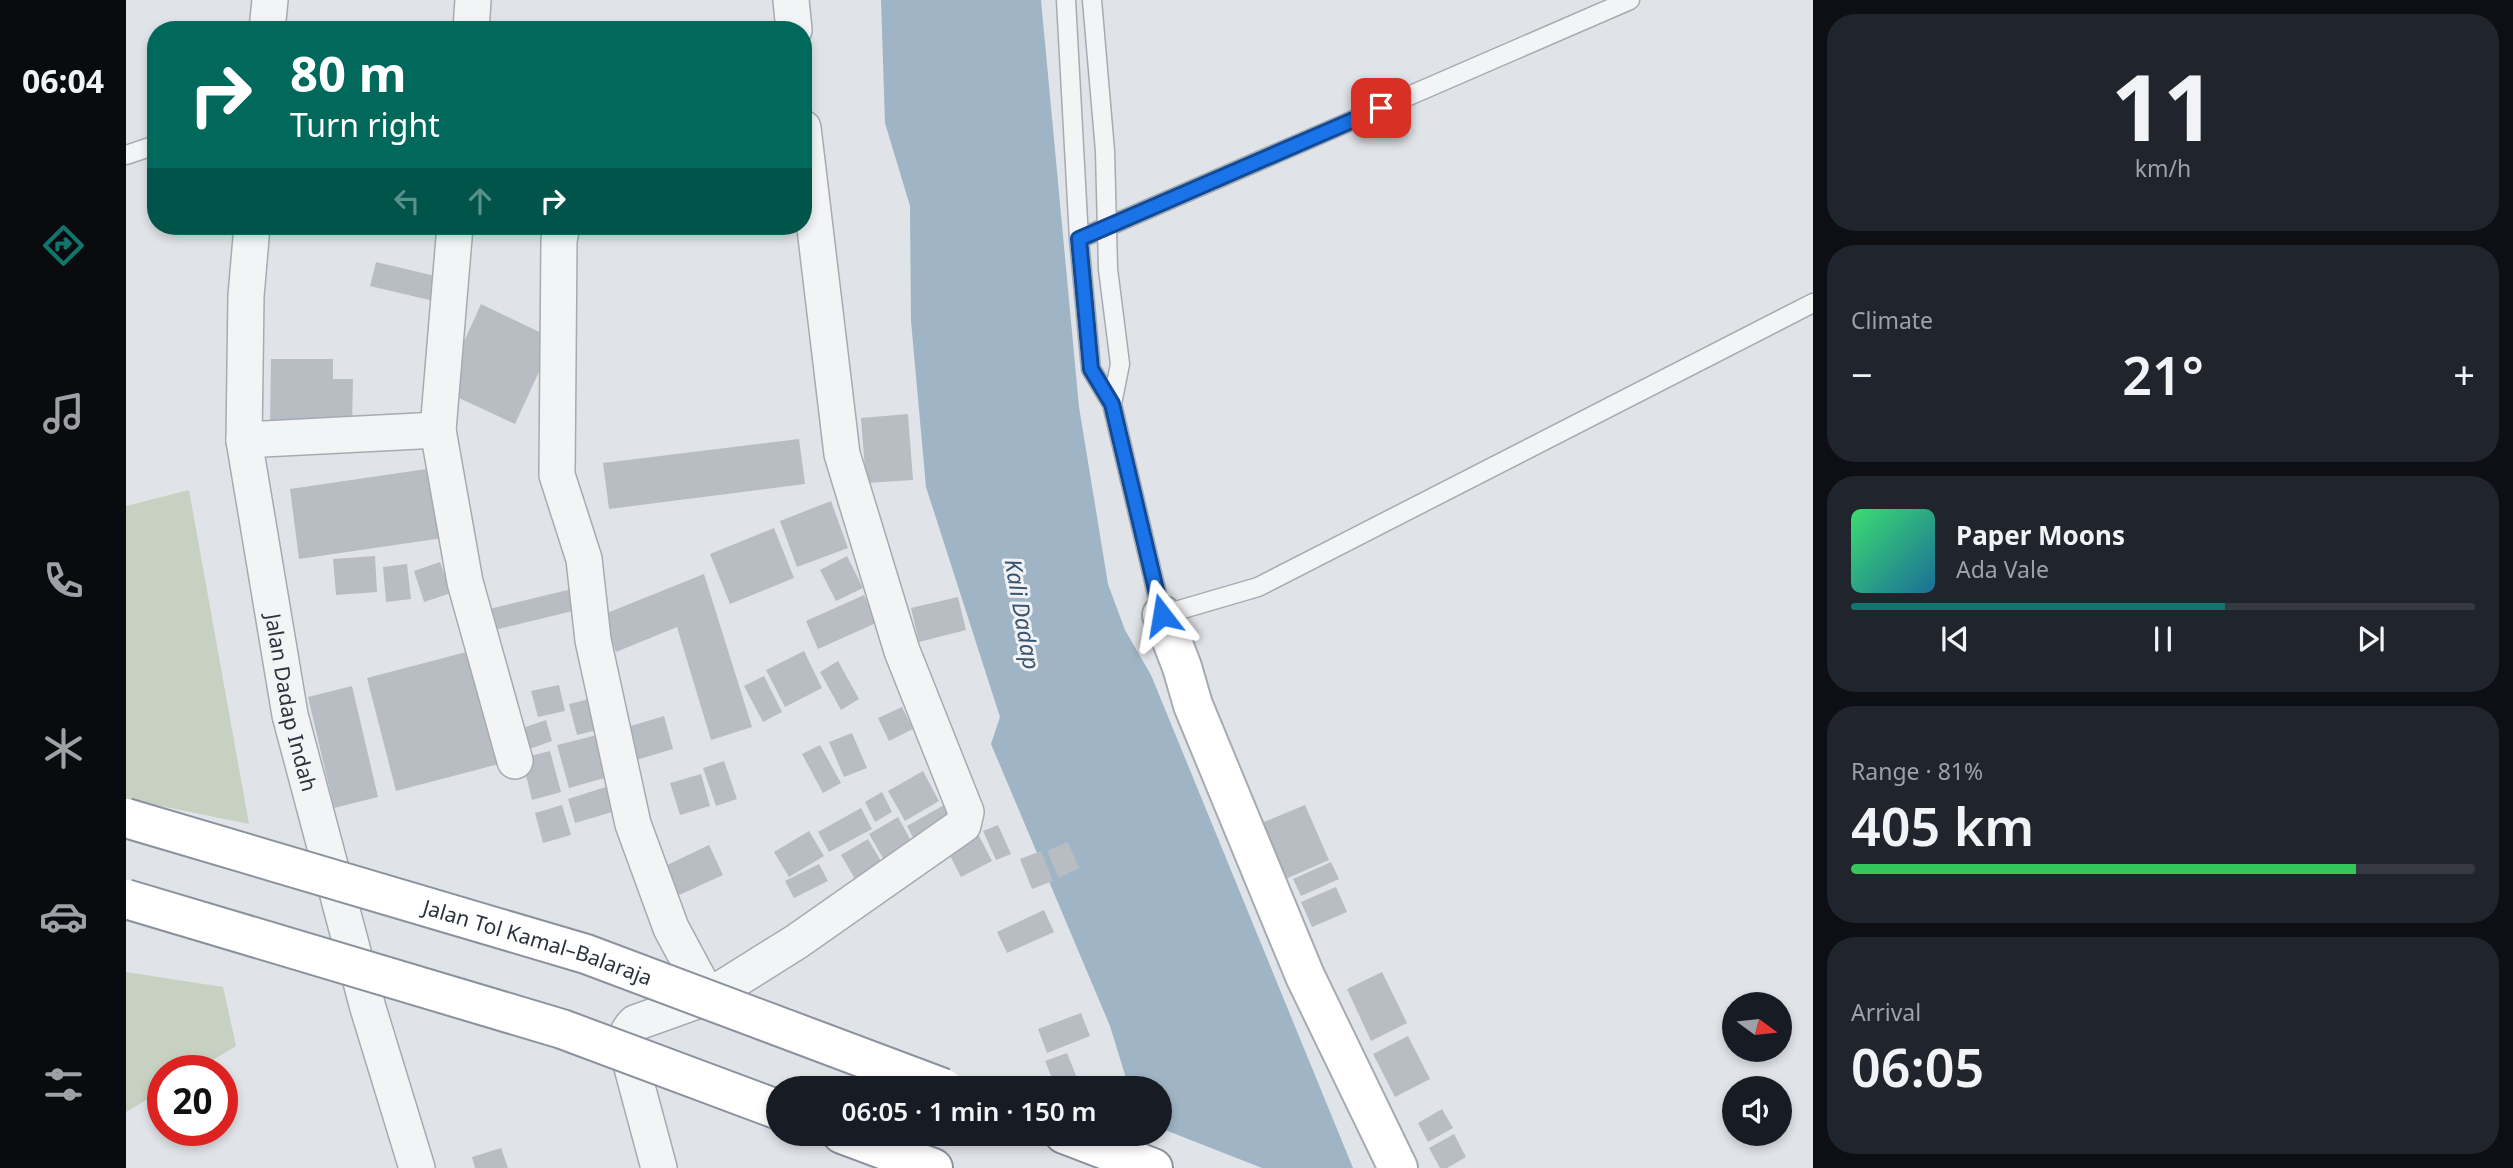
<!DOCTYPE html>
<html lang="en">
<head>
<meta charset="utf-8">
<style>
	body { margin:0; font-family:"Noto Sans",sans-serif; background:#20242c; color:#f1f3f6; height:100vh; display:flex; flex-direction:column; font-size:26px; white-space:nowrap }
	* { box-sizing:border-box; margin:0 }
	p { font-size:23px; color:#9ea1a6 }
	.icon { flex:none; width:38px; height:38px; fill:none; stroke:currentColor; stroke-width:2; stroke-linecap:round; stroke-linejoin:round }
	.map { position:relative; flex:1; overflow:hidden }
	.panel { display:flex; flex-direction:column; gap:14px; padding:14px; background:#0d0f14; width:700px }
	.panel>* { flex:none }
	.guide { position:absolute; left:21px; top:21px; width:665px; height:214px; border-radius:28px; box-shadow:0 4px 10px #0003; background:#00695c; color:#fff; overflow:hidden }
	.needle { width:46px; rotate:105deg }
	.fabs { position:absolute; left:1596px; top:992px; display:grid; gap:14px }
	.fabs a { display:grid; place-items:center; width:70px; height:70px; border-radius:50%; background:#171b24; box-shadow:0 4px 10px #0003; font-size:35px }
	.speed { position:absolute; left:21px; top:1055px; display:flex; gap:14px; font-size:35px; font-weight:700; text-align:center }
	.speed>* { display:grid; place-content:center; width:91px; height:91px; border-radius:50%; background:#171b24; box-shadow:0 4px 10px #0003; line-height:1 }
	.speed .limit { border:10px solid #d22; background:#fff; color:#111 }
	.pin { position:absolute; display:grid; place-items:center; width:60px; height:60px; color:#fff; margin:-30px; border-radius:14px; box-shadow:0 4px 10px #0006 }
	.me { position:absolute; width:77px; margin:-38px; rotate:346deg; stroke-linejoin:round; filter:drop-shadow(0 0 5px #0008) }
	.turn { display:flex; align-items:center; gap:24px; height:147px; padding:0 28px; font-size:32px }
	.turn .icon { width:91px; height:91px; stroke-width:2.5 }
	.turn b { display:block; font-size:49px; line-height:60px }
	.lanes { display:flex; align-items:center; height:66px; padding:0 28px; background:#0003; justify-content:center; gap:35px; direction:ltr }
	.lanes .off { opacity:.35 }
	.big { font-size:52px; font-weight:600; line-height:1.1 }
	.panel .tile { flex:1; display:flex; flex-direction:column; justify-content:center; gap:10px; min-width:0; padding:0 24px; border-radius:28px; background:#20242c }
	.panel .dial { align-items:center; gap:0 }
	.dial b { font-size:91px; line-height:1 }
	.song { display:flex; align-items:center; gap:21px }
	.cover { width:84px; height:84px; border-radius:10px; background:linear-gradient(135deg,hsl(140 70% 55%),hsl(200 70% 35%)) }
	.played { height:7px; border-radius:4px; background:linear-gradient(90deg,#0f766e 60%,#363941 60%) }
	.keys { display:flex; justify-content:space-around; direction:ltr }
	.heat { display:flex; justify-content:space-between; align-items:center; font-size:38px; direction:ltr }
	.charge { height:10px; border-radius:5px; background:linear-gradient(90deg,#34c759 81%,#363941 0) }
	.trip { position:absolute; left:640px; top:1076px; width:406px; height:70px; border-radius:35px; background:#171b24; box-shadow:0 4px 10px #0003; font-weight:600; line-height:70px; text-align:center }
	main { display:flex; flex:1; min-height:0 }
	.dock { display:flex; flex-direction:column; width:126px; justify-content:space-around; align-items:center; background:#090b0e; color:#9ea1a6 }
	.dock .icon { width:49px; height:49px }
	.dock .on { color:#0f766e }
	.dock b { font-size:32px; color:#f1f3f6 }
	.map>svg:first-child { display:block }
</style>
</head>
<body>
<main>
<nav class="dock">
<b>06:04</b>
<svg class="icon on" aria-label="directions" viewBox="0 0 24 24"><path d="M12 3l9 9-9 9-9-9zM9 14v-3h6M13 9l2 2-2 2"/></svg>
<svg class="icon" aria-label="music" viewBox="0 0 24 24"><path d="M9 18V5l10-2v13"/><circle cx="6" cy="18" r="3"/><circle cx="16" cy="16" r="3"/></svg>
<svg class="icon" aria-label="phone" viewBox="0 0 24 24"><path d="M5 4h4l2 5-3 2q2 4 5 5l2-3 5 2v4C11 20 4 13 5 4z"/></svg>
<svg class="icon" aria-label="climate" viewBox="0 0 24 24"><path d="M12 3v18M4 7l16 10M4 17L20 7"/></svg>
<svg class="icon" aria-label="car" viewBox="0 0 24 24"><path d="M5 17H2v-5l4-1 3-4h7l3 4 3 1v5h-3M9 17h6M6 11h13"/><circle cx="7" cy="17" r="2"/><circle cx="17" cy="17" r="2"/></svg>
<svg class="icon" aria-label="filters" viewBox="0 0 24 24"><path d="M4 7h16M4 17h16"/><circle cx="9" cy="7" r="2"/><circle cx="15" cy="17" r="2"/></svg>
</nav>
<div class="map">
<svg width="1687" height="1168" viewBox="0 0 1687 1168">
	<rect width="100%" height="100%" fill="#e0e4e8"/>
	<path fill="#c7d1c2" d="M63,490L123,824L0,799V506Z
		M0,972L97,987L110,1046L69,1071H37V1090L0,1112Z"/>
	<path fill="#9fb4c4" d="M755,0H915L953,407L982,584L999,630L1025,675L1227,1168H1040L1034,1134V1088H1003L984,1026L865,744L874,717L800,487L785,321L784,206L759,123Z"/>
	<path fill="#e0e4e8" d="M1034,1128L1136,1168H1034L1021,1159L1013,1134H1034Z"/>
	<path fill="#b8bdc4" d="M250,262L322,279L316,303L244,286Z
		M355,304L428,339L389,424L316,390Z
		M145,359H207V379H227L226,425L144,424Z
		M782,414L787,480L740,483L735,418Z
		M673,439L679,484L483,509L477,463Z
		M307,468L317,538L173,559L164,489Z
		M705,501L722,548L671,567L654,521Z
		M648,528L668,578L604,604L584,554Z
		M249,556L251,592L210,595L207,559Z
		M721,556L737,588L710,601L694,570Z
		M314,562L325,593L298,602L288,571Z
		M281,564L285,599L260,602L257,567Z
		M578,574L626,727L585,740L551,627L490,652L476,615Z
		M454,587L459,608L364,631L359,610Z
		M738,595L750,623L692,649L680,621Z
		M832,597L840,630L793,642L785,608Z
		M344,651L373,764L270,791L241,678Z
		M678,651L696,688L659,707L640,670Z
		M712,661L733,699L715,710L694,672Z
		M638,676L656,712L637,722L618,686Z
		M433,685L439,711L412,717L405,691Z
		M226,686L252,797L208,808L182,697Z
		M471,697L479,728L451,735L443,704Z
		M776,707L787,729L763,741L752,718Z
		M538,716L547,749L507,761L498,728Z
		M420,720L426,741L395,752L388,731Z
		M726,733L741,768L718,777L703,742Z
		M471,735L482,777L443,788L431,745Z
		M694,745L715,783L697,793L676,754Z
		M424,751L435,792L406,800L396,758Z
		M598,761L611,799L590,806L577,768Z
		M797,771L813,801L779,821L762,791Z
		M575,774L584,806L554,815L544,783Z
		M486,785L493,810L449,823L442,799Z
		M756,792L766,812L749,822L739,802Z
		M436,805L445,835L417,843L409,813Z
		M818,805L829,824L791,845L781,826Z
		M1179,805L1203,860L1155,881L1131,825Z
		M735,808L746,829L703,852L692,832Z
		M772,817L789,848L761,865L743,834Z
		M872,825L885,854L870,860L857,831Z
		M683,831L698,856L663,877L648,852Z
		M852,834L866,861L835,877L821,850Z
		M742,839L756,863L729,879L715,855Z
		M942,842L953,868L933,878L921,851Z
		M583,845L597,875L551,896L537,867Z
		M915,851L927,881L906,889L894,859Z
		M1205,862L1213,879L1175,896L1167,879Z
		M693,864L702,881L668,898L659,881Z
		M1210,887L1221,912L1186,927L1175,902Z
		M918,910L928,932L881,953L871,932Z
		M1256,972L1281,1023L1245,1041L1221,989Z
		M955,1013L964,1036L921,1053L912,1029Z
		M1282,1036L1304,1079L1269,1097L1247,1054Z
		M941,1053L955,1088H930L919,1061Z
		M1316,1109L1327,1128L1302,1142L1292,1123Z
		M1328,1134L1340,1157L1321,1168H1314L1303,1148Z
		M375,1148L382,1168H349L346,1157Z"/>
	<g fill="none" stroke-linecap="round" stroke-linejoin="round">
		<g stroke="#a6abb1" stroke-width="21">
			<path id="lane" d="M940,0L953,239L965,369L986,404L1036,615L1132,587L1687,303
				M966,0L979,151L982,269L994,364L986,404
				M0,155L30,145
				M953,239L1504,0"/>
		</g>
		<g stroke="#a6abb1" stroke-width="38">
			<g id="street">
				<path d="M665,0L668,30"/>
				<path d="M141,30L144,0"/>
				<path d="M345,30L347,0"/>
				<path id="s1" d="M126,226L120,296L118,440L164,715L242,1008L291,1168"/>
				<path d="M329,226L312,430L339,582L389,761"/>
				<path d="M436,226L433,240L431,475L458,559L467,640L507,824L545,928L582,997"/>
				<path d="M118,440L312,430"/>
				<path d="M533,1168L501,1049C499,1037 501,1031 509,1023L582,997L670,942L837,825L840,812L776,651L716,454L677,128"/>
			</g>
		</g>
		<g stroke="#a6abb1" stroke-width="42">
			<path id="secondary" d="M1036,615L1056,667L1067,705L1179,976L1272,1168"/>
		</g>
		<g stroke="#89929d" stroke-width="42">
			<path id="highway" d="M716,1134L807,1168
				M938,1134L1027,1168"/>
		</g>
		<use href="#lane" stroke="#f3f4f6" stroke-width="18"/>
		<use href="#street" stroke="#f3f4f6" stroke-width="35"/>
		<use href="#secondary" stroke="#fff" stroke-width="38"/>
		<use href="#highway" stroke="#fff" stroke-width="38"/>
		<g stroke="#89929d" stroke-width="42" stroke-linecap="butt">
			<g id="highway-bridge">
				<path id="s2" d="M0,818L460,954L817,1088"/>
				<path d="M0,899L436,1029L653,1110"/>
			</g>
		</g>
		<use href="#highway-bridge" stroke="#fff" stroke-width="38"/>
	</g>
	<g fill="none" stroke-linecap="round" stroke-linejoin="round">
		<g stroke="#114b97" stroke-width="18">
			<path id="route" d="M1036,615L986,404L965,369L953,239L1255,108"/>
		</g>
		<use href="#route" stroke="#1a73e8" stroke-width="12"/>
	</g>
	<g text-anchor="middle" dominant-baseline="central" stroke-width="6" stroke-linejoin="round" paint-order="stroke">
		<g font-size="21" fill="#2a333d" stroke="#f0f2f5">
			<text stroke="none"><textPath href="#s1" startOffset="481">Jalan Dadap Indah</textPath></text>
			<text stroke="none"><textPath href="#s2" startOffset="430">Jalan Tol Kamal–Balaraja</textPath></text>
		</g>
		<g font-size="23" font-style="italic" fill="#39546d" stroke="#f0f2f5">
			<text transform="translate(897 614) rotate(80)">Kali Dadap</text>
		</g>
	</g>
</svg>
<div class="fabs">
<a><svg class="needle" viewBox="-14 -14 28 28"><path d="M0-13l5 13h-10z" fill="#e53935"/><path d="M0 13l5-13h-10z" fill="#9ea1a6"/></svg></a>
<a><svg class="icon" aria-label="sound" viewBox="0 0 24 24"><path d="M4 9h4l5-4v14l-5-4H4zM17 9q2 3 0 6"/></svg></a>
</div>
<div class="speed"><div class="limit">20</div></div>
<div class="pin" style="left:1255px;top:108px;background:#d93025"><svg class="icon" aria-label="arrive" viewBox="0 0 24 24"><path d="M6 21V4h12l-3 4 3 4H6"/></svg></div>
<svg class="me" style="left:1036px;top:615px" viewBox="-20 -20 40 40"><path d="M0-17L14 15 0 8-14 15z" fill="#1a73e8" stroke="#fff" stroke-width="4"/></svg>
<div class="trip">06:05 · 1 min · 150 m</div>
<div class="guide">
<div class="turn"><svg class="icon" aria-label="right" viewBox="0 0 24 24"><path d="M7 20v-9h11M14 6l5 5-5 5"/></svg><div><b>80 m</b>Turn right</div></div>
<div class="lanes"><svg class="icon off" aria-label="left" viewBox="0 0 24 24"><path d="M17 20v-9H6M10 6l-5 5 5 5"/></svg><svg class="icon off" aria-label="ahead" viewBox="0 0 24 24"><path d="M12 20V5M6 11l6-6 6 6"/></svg><svg class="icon" aria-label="right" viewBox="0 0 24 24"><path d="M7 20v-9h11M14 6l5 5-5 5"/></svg></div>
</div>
</div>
<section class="panel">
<div class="tile dial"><b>11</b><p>km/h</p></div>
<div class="tile"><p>Climate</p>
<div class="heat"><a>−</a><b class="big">21°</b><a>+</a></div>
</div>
<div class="tile">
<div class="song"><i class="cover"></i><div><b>Paper Moons</b><p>Ada Vale</p></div></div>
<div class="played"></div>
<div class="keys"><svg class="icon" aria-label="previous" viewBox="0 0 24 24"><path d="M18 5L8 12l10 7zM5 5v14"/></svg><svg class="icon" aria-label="pause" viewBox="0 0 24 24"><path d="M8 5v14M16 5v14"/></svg><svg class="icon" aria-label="next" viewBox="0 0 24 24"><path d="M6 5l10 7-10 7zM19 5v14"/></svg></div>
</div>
<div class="tile"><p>Range · 81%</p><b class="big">405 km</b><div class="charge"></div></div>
<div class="tile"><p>Arrival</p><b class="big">06:05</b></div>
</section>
</main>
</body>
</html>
